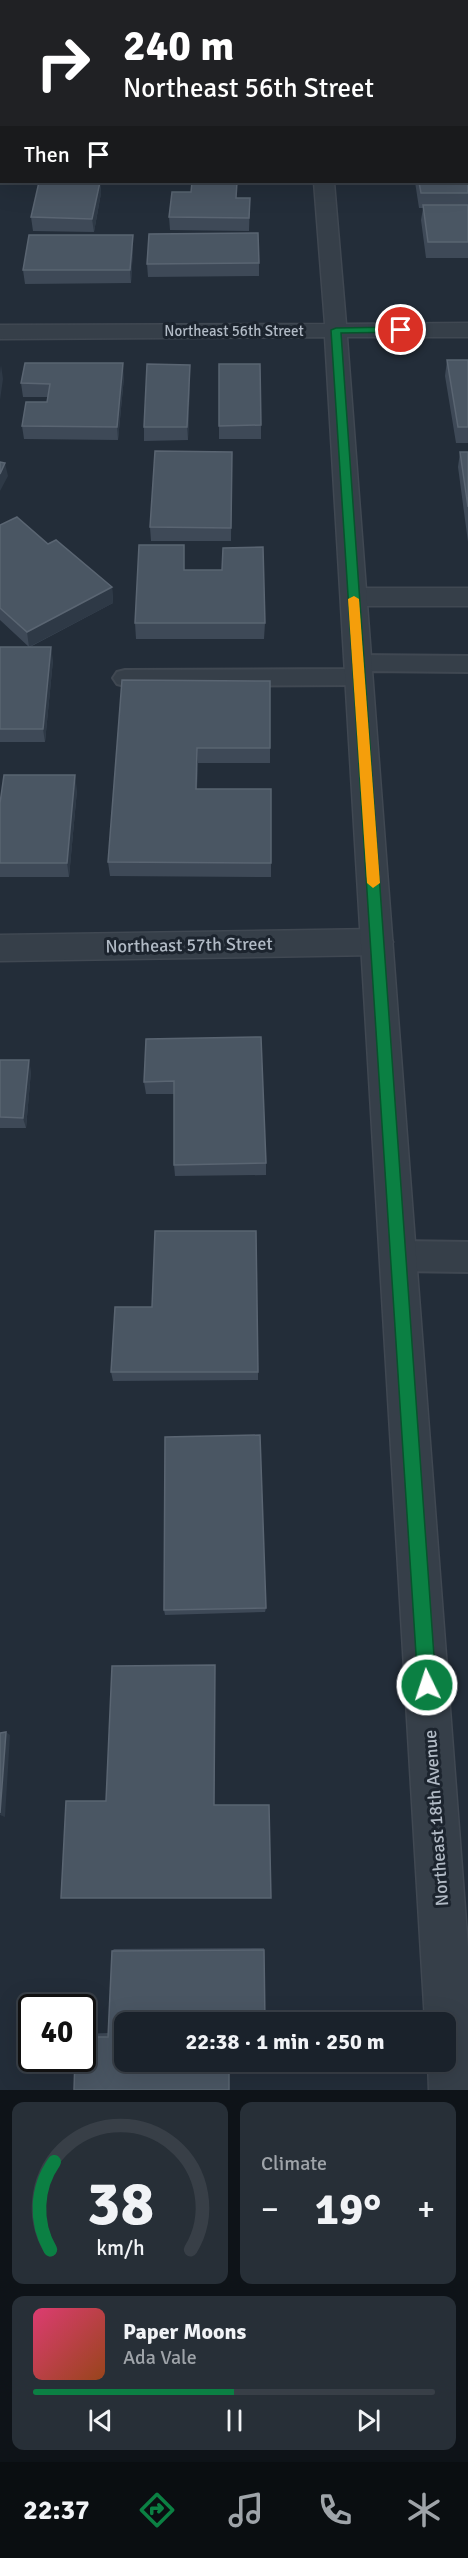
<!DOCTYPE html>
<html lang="en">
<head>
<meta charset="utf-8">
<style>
	body { margin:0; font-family:Signika,sans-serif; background:#272f37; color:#f1f3f6; height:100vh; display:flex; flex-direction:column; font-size:22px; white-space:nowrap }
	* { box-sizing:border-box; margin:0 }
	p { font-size:20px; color:#9fa4a9 }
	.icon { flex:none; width:33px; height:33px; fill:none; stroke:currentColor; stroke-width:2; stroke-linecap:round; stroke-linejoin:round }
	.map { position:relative; height:2090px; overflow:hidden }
	.panel { display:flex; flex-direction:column; gap:12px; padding:12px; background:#0e1318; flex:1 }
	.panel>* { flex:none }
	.banner { position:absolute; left:0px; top:0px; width:468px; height:183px; box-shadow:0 6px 24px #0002,0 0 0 2px #383f47; background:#202124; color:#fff; overflow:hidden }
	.speed { position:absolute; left:18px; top:1994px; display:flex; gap:12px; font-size:30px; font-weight:700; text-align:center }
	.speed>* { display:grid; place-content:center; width:78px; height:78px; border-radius:50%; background:#1a222b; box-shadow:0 6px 24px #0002,0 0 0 2px #383f47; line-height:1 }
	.speed .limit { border:3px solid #111; border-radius:9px; background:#fff; color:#111 }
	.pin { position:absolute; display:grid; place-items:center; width:51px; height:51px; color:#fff; margin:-26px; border:3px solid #fff; border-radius:50%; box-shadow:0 2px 6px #0007 }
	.me { position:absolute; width:66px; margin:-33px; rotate:356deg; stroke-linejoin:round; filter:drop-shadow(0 0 4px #0008) }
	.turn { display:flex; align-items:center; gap:21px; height:126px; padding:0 24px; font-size:27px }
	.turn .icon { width:78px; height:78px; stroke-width:2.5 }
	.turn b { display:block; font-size:42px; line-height:51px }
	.then { display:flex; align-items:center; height:57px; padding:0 24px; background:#0003; gap:12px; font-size:22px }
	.big { font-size:45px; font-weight:700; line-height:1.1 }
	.panel .card { flex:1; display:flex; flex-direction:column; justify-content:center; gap:9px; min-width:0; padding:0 21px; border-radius:12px; background:#272f37 }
	.panel .dial { align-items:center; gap:0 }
	.dial svg { height:156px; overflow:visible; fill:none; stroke:#383f47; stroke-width:7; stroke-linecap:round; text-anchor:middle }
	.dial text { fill:#f1f3f6; stroke:none }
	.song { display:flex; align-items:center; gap:18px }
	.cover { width:72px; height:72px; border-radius:9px; background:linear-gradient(135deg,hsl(340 70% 55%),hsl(20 70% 35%)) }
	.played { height:6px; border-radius:3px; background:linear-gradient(90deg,#0b8043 50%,#383f47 50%) }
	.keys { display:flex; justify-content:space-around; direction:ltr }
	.heat { display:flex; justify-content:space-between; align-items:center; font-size:33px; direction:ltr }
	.panel .tiles { flex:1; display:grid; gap:12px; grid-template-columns:1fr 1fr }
	.card:last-child { grid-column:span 2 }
	.trip { position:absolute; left:114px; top:2012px; width:342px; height:60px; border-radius:12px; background:#1a222b; box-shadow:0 6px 24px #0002,0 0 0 2px #383f47; font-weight:700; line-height:60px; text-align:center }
	.dock { display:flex; height:96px; justify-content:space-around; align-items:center; background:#0a0e11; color:#9fa4a9 }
	.dock .icon { width:42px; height:42px }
	.dock .selected { color:#0b8043 }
	.dock b { font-size:27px; color:#f1f3f6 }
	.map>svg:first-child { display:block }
</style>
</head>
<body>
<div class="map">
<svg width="468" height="2090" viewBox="0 0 468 2090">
	<rect width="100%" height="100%" fill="#232d39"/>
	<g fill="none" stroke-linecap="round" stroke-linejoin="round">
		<g stroke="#404852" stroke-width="4">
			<path id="service" d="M358,655L468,656V672L367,671L371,677L367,683L359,685L125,686L117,684L113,678L117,672L125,670L350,669L346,663L350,657Z
				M399,1241L468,1242V1272L399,1271L388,1266L383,1256L388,1246Z"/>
		</g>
		<g stroke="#404852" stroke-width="3">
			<path id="minor" d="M0,14H2V24H0Z
				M466,123H468V135H466Z
				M354,588H468V606H354L345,603L341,597L345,591Z
				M377,929L388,933L393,942L388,951L377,955L0,961V935Z"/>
		</g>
		<g stroke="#404852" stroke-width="3">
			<path id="tertiary" d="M279,0H295V2H279Z
				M320,0H336V2H320Z
				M314,182H334L346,324L468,323V337H347L468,1948V2090H429L428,2061H446V2022H425L325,337L0,339V325L325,324Z"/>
		</g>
		<use href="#service" fill="#363f49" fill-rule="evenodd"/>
		<use href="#minor" fill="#363f49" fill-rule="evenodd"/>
		<use href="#tertiary" fill="#363f49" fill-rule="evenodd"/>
	</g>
	<path fill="#3e4957" d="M134,0H154L153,2Z
		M175,0H245V2H175Z
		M466,66H468V102H466Z
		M468,164V258H426L421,220L423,208H419L415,182H466Z
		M100,182L101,193L94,232L33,231L31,217Z
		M191,192L237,198H250L249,231L170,230L169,217Z
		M133,248L131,283L25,284L23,270Z
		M259,263V276L148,277L147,264Z
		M447,360H468V443H456L445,376Z
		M219,364L261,425V439H219Z
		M124,377L118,440L24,439L22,426L47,402L48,397H23L21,383Z
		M190,378L188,440L144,441V427Z
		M232,452L231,541H151L150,527Z
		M460,452H468V542L458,467Z
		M0,525L48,544L112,587L113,603L30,647L53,660L45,742H0V647H29L0,620Z
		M135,623H265L264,639H136Z
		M122,680L270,748V763H198L197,789L271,863V877L110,876L108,862Z
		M77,790L69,877H0V803Z
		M146,1039L266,1163V1175L175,1176L174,1165V1094H146L144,1082Z
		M0,1060L31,1071L26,1128H0Z
		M111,1372H258V1380L113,1381Z
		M266,1608L265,1612L165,1615L164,1610Z
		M264,1948V1950L124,2022L82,2058V2034L108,2033L112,1951L114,1949Z"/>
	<path fill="#2e3946" d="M100,182L101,193L94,232L92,219Z
		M133,235V248L131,283L130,270Z
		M123,363L124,377L118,440L117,427Z
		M1,365L3,379L0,400V373Z
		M190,365V378L188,440L187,427Z
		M5,463L8,476L0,491V474Z
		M112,587L113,603L29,647L27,632Z
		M51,647L53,660L45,742L43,729Z
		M197,748L198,763L196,804V789Z
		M75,775L77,790L69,877L67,863Z
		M29,1060L31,1071L26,1128L23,1118Z
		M6,1732L10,1735L5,1817L0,1815Z"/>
	<path fill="#4a5663" stroke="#5a6572" stroke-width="1.5" d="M406,0H453V2H407Z
		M466,66H468V89H466Z
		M466,164H468V193H421L419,182H466Z
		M39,182H100L92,219L31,217Z
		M192,182H237L236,198H250L249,218L169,217L172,192H191Z
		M423,205H468V242H428Z
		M258,233L259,263L147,264L149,234Z
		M29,235H133L130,270H23Z
		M447,360H468V427H458Z
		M25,363H123L117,427L22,426L26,402H47L50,384L21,383Z
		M147,364L190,365L187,427H144Z
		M219,364H260L261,425L219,426Z
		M155,451L232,452L231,528L150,527Z
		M460,452H468V507Z
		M0,462L5,463L0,474Z
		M17,517L48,544L56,540L112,587L27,632L0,608V525Z
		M139,545H184V570H222L223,548L263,547L265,623H135Z
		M0,647H51L43,729H0Z
		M122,680L270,681V748H197L196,789H271V863L108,862Z
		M4,775H75L67,863H0V803Z
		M261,1037L266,1163L174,1165V1081L144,1082L146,1039Z
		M0,1060H29L23,1118L0,1117Z
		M155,1231H256L258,1372H111L115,1307H152Z
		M260,1435L266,1608L164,1610L165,1437Z
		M215,1665L214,1805H269L271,1898H61L66,1801H106L112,1666Z
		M6,1732L0,1813V1733Z
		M264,1950L265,2022H124V2061H229V2090H74L75,2058H82V2037H108L112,1951Z"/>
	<path fill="#0b8043" stroke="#07532c" stroke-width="1.5" d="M401,327L405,330L404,332L341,333L436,1685L434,1691L427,1694L421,1691L418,1685L331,330L336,328Z"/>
	<path fill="#f59e0b" d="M354,596L359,599L380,883L373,888L367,883L348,599Z"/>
	<g text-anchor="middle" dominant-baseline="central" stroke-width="6" stroke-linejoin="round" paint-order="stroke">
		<g font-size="15" fill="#b1bac5" stroke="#1c242e">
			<text x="234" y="331">Northeast 56th Street</text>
		</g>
		<g font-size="18" fill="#b1bac5" stroke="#1c242e">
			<text transform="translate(189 945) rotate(-1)">Northeast 57th Street</text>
			<text transform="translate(436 1818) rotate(-94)">Northeast 18th Avenue</text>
		</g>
	</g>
</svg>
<div class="speed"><div class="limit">40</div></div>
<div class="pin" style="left:401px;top:330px;background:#d93025"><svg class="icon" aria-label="arrive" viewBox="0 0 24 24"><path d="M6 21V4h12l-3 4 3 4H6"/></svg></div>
<svg class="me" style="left:427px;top:1685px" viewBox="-20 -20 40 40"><circle r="17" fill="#0b8043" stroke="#fff" stroke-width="3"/><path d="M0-11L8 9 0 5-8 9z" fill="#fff"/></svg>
<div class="trip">22:38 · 1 min · 250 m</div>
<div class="banner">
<div class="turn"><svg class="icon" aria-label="right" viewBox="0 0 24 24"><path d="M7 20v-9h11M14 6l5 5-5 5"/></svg><div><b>240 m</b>Northeast 56th Street</div></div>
<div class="then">Then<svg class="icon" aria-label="arrive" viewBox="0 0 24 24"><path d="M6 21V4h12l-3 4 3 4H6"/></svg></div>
</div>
</div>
<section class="panel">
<div class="tiles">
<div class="card dial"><svg viewBox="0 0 100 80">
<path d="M14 69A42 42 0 1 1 86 69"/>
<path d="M14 69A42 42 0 0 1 16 24" stroke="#0b8043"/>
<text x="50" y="56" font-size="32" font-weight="700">38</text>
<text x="50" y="72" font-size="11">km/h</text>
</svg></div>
<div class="card"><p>Climate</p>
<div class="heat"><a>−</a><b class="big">19°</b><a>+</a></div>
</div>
<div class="card">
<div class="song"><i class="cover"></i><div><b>Paper Moons</b><p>Ada Vale</p></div></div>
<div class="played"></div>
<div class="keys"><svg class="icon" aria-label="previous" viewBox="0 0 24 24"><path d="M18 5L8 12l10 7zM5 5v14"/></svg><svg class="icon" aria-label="pause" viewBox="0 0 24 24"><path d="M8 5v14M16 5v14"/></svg><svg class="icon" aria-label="next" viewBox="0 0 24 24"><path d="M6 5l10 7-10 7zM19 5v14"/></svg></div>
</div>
</div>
</section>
<nav class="dock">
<b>22:37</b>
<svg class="icon selected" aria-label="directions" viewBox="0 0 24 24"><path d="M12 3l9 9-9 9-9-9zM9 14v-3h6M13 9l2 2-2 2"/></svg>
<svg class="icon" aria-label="music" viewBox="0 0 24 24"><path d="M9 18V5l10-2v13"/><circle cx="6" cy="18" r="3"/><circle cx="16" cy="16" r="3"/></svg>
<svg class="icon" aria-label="phone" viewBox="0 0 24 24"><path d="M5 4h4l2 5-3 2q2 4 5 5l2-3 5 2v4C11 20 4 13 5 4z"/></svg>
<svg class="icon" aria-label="climate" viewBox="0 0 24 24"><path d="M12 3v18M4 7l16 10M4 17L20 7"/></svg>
</nav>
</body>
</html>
